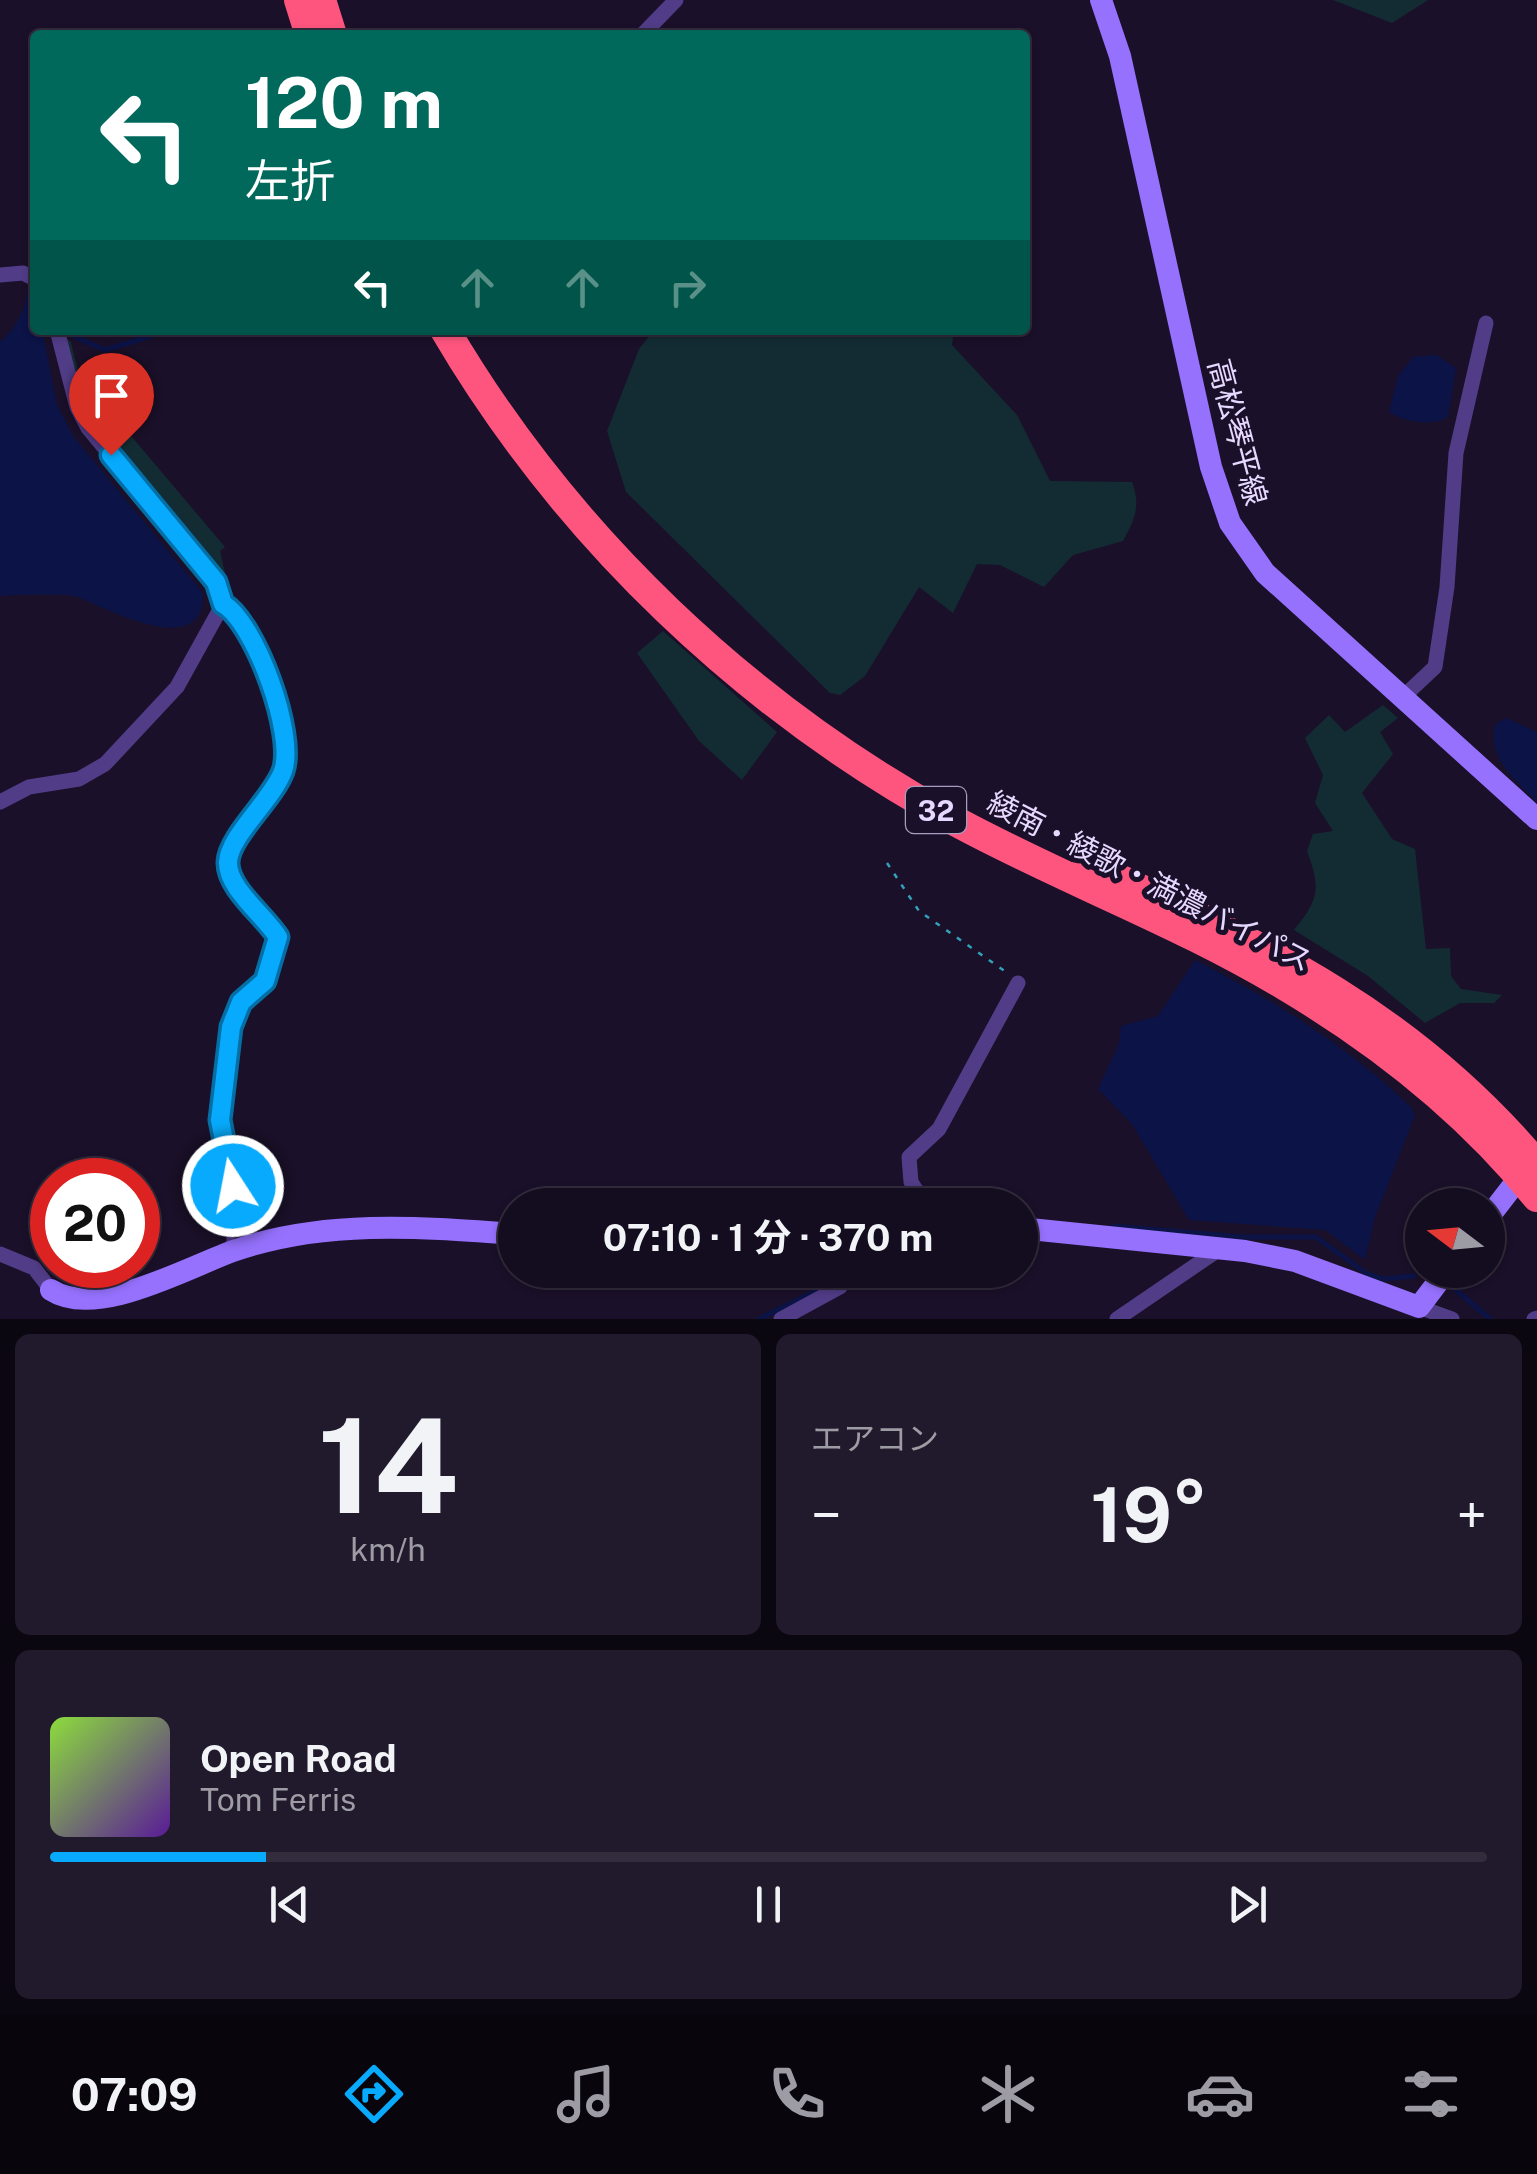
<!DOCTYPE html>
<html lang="ja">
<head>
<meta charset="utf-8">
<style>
	body { margin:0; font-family:"Public Sans","Noto Sans JP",sans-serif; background:#211a2c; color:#f1f3f6; height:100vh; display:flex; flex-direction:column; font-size:38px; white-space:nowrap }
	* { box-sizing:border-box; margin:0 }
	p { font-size:32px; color:#9d9ba4 }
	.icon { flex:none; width:55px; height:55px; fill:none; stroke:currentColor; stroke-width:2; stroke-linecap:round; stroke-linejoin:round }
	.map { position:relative; height:1319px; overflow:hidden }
	.drawer { display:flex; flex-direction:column; gap:15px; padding:15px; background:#0b0711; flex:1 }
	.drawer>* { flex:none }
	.guide { position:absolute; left:30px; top:30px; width:1000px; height:305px; border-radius:10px; box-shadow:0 2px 8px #0004,0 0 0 2px #332c3d; background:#00695c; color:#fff; overflow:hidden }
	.needle { width:65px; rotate:286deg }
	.buttons { position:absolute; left:1405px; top:1188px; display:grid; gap:20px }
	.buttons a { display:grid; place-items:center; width:100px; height:100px; border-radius:50%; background:#140c1f; box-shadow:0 2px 8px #0004,0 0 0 2px #332c3d; font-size:50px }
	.speed { position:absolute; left:30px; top:1158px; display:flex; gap:20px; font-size:50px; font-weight:700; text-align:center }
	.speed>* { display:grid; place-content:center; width:130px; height:130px; border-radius:50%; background:#140c1f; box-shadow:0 2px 8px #0004,0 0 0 2px #332c3d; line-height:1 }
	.speed .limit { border:15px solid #d22; background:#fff; color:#111 }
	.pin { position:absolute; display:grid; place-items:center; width:85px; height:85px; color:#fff; margin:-102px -42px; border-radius:50% 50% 50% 0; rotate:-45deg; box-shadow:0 0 10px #0007 }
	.pin .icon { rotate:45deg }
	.me { position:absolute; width:110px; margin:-55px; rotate:349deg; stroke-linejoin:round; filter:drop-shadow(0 0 8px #0008) }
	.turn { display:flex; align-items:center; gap:35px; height:210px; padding:0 50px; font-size:45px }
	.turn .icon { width:130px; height:130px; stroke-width:2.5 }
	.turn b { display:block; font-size:70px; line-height:85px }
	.lanes { display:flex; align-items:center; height:95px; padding:0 50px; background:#0003; justify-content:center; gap:50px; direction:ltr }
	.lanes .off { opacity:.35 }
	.big { font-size:75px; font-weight:700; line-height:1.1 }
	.drawer .tile { flex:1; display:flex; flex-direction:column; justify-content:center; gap:15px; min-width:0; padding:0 35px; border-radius:15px; background:#211a2c }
	.drawer .dial { align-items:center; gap:0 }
	.dial b { font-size:130px; line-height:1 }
	.song { display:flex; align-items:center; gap:30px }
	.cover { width:120px; height:120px; border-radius:15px; background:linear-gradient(135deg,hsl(90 70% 55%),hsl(270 70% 35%)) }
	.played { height:10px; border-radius:5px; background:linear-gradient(90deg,#07aafc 15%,#332c3d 15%) }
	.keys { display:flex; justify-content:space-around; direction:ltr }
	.heat { display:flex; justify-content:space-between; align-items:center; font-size:55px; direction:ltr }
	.drawer .tiles { flex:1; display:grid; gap:15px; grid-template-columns:1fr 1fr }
	.tile:last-child { grid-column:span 2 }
	.trip { position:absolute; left:498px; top:1188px; width:540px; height:100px; border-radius:50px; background:#140c1f; box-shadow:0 2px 8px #0004,0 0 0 2px #332c3d; font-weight:700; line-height:100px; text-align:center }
	.menu { display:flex; height:160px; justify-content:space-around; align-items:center; background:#08050c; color:#9d9ba4 }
	.menu .icon { width:70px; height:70px }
	.menu .selected { color:#07aafc }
	.menu b { font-size:45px; color:#f1f3f6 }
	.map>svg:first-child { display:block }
</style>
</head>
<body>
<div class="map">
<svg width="1537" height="1319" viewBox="0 0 1537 1319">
	<rect width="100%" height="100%" fill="#1a1029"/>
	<path fill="#132c33" d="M1333,0H1428L1392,23Z
		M654,330H954L952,345L1017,415L1050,481L1132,482C1141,506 1135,519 1123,541L1073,555L1044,587L1000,565L977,564L953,613L919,587L865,676L840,695L830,693L626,492L607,431L639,349Z
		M65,337L71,342C77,371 89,414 121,424L225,547L220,551L230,595C216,544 133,477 99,432C79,404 73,370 65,337Z
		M663,631L777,732L742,780L699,741L637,653Z
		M1383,705L1398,718L1380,732L1393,754L1362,793L1392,839L1415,849L1426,949L1450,948L1451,976L1461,989L1502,995L1494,1003H1460L1425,1023L1368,976L1294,930C1319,899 1321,889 1307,851L1313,834L1333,831L1315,803L1323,775L1305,738L1329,715L1345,732Z"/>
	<path fill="#0b1347" d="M28,284L35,286V330H42L57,405L73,436L203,593C204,662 109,609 77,597C67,593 13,595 0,596V342C19,324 26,310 28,284Z
		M1436,355L1456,368L1448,417C1430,427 1406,422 1389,412L1398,376L1413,357Z
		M1506,718L1537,732V803C1515,779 1488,760 1495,725Z
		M1195,960C1274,1000 1349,1047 1412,1108L1415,1115L1374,1220L1365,1260L1325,1230L1189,1220L1132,1124L1098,1089L1119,1044L1121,1026L1158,1016Z"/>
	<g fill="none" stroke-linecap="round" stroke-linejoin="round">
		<path stroke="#0b1347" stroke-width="5" d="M37,334L62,331L105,350L170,330
			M1113,1226L1243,1237H1316L1367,1274L1383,1279L1414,1276
			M1456,1290L1490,1319
			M759,1319L822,1288"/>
		<path stroke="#31a2ba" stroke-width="2.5" stroke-dasharray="5 8" stroke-linecap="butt" d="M887,863L919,911L1006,972"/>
		<path stroke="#513c87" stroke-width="8" d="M223,604C255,622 296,735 283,771C274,797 229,841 228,862C227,884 265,916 278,937L265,981L241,1001L231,1027L220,1121L233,1186L230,1248"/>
		<path stroke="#513c87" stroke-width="15" d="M642,35L676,0
			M0,275L23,273L35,279
			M1402,698L1435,667L1447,587L1456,453L1486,323
			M0,802L29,787L79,779L105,764L177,687L223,604L216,582L88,428L77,407L57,330
			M926,1205L911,1182L909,1157L939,1129L1018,983
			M0,1254L34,1268L51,1290
			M1419,1307L1452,1319
			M781,1319L840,1287L853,1270
			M1117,1319L1221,1248
			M1534,1319L1537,1318"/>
		<path stroke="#9571fd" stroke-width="22" d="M1101,0L1120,56L1211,467L1230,523L1265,573L1537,819
			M1488,1218L1529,1165
			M1020,1228L1245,1251L1295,1261L1419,1307L1447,1270
			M51,1290C96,1319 184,1269 233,1251C324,1219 421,1227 515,1234"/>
		<path stroke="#fd557e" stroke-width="30" d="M299,0L310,35
			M321,0L332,35
			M445,330C566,536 747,708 957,822C1066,881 1184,924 1289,988C1381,1043 1469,1113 1537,1197
			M1087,864C1262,946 1409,1012 1537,1165"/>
	</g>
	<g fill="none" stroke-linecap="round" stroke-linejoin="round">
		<g stroke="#056ea4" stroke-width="25">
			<path id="route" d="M111,455L216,582L223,604C255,622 296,735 283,771C273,799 229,836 228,862C227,888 264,915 278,937L265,981L241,1002L231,1027L220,1120L233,1186"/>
		</g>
		<use href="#route" stroke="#07aafc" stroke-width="18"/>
	</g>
	<g text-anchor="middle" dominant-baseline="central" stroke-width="10" stroke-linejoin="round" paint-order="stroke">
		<rect fill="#1a1029" stroke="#a99cbf" stroke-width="2.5" x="906" y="787" width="60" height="46" rx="8"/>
		<g font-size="28" font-weight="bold" fill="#e6d8ff">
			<text x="936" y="810">32</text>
		</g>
		<g font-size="30" fill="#e6d8ff" stroke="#1a1029">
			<text transform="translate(1238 432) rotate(75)">高松琴平線</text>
			<text transform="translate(1150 881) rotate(27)">綾南・綾歌・満濃バイパス</text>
		</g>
	</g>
</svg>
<div class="buttons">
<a><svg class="needle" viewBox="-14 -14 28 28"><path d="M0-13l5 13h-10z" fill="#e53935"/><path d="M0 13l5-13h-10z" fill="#9d9ba4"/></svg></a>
</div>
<div class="speed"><div class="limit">20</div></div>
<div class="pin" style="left:111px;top:455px;background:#d93025"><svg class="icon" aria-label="arrive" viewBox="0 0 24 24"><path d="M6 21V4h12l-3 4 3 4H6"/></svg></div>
<svg class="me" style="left:233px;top:1186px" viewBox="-20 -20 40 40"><circle r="17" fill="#07aafc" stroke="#fff" stroke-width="3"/><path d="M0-11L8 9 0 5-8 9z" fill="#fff"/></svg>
<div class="trip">07:10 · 1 分 · 370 m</div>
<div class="guide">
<div class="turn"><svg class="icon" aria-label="left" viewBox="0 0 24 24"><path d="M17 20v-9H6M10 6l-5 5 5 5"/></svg><div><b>120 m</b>左折</div></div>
<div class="lanes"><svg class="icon" aria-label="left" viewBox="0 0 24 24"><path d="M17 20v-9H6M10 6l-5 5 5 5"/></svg><svg class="icon off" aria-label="ahead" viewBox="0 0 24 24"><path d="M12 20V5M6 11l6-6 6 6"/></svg><svg class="icon off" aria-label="ahead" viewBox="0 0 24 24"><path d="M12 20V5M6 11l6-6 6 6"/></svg><svg class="icon off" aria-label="right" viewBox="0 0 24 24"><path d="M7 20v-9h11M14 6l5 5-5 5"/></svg></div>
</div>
</div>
<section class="drawer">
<div class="tiles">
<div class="tile dial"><b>14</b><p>km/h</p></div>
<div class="tile"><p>エアコン</p>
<div class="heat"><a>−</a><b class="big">19°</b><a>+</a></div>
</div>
<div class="tile">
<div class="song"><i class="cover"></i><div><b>Open Road</b><p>Tom Ferris</p></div></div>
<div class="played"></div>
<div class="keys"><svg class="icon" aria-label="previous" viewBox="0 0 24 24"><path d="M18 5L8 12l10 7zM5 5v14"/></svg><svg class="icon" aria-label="pause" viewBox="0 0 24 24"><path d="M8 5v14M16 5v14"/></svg><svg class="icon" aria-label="next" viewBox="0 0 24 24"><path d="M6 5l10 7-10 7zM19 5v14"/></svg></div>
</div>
</div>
</section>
<nav class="menu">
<b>07:09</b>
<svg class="icon selected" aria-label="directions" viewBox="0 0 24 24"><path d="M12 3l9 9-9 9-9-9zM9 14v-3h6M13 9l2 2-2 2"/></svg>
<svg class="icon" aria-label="music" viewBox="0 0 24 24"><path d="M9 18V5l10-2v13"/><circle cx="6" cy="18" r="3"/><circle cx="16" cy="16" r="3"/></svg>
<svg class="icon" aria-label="phone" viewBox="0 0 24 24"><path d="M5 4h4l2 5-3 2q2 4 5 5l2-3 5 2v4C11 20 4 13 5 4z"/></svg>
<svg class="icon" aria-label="climate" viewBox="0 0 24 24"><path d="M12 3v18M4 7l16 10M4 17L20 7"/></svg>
<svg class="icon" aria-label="car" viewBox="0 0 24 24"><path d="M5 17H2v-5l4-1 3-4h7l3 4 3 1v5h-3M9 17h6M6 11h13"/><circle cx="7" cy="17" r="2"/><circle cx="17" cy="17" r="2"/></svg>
<svg class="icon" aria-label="filters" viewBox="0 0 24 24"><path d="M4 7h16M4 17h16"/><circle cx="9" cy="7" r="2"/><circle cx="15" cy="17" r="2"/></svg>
</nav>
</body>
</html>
